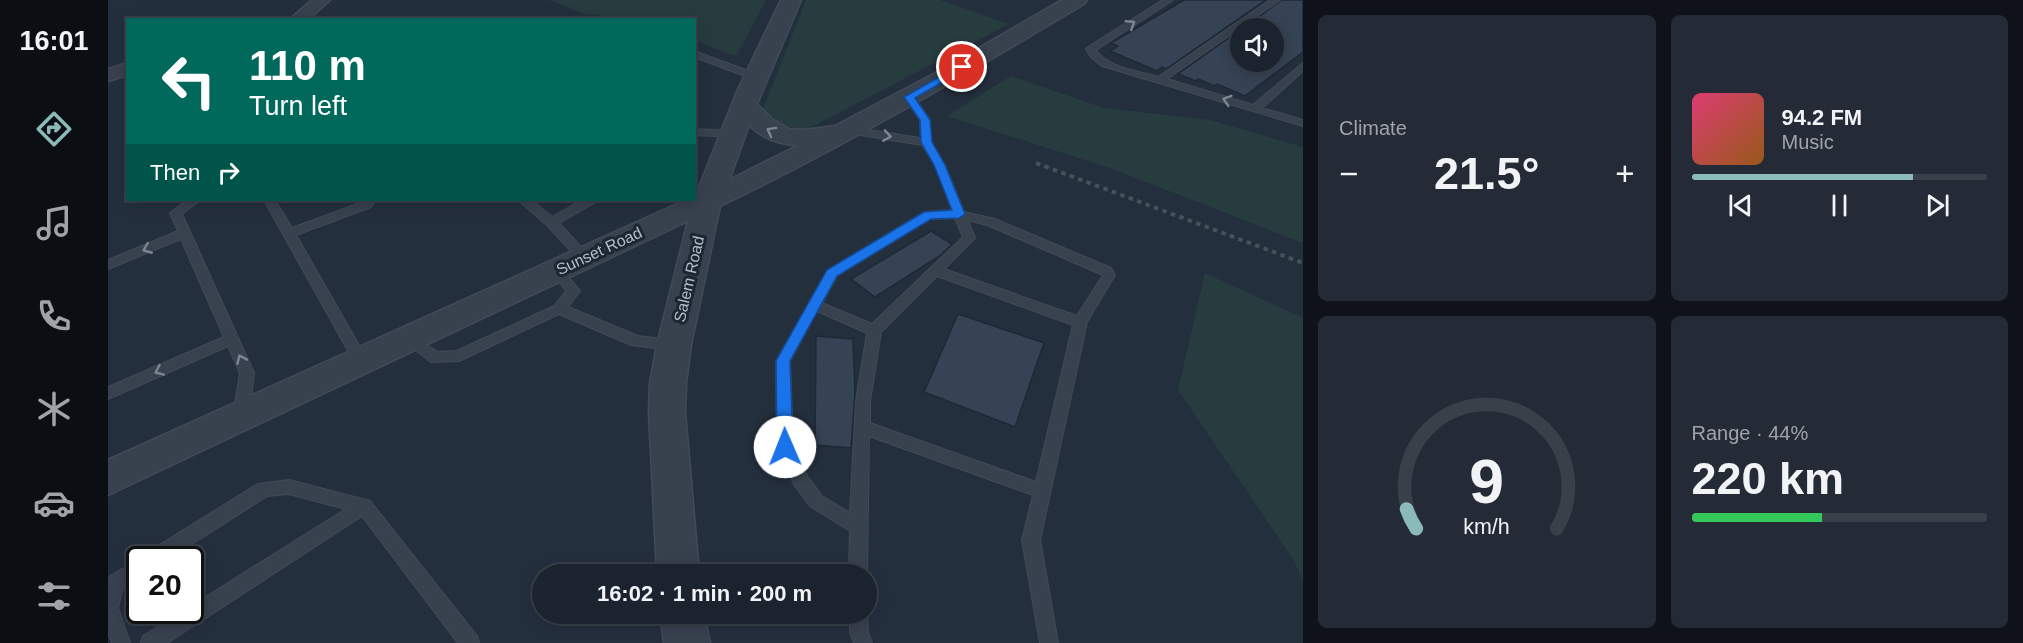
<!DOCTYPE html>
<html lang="en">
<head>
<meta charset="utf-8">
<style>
	body { margin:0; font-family:Helvetica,sans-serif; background:#242b36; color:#f1f3f6; height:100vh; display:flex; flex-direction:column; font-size:22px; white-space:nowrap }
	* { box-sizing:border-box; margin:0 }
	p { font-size:20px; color:#a0a4aa }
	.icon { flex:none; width:33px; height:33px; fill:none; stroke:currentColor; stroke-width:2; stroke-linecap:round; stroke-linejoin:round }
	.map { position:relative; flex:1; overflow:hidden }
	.side { display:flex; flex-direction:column; gap:15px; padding:15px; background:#0f1319; width:720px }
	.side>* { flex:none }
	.guide { position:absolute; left:18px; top:18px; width:570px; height:183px; border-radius:0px; box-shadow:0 3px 15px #0003,0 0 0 2px #39404a; background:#00695c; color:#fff; overflow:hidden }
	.tools { position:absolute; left:1122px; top:18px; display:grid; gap:12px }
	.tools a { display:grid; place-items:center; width:54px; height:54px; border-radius:50%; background:#1b232e; box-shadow:0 3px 15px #0003,0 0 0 2px #39404a; font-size:30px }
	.speed { position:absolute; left:18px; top:546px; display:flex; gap:12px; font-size:30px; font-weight:700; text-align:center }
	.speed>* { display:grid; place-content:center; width:78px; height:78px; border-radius:50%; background:#1b232e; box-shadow:0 3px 15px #0003,0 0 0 2px #39404a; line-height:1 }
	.speed .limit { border:3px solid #111; border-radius:9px; background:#fff; color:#111 }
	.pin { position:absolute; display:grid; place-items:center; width:51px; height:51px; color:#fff; margin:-26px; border:3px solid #fff; border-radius:50%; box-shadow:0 2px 6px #0007 }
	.me { position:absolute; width:66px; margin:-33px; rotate:359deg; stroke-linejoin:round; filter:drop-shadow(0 0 4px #0008) }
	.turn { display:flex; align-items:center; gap:21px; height:126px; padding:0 24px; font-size:27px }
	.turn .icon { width:78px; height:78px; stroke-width:2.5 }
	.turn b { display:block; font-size:42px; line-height:51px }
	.then { display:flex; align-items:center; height:57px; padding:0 24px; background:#0003; gap:12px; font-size:22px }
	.big { font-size:45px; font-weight:700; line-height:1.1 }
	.side .widget { flex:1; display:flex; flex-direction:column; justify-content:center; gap:9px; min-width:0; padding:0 21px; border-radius:9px; background:#242b36 }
	.side .dial { align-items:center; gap:0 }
	.dial svg { height:156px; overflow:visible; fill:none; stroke:#39404a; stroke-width:7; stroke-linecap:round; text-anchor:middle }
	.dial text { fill:#f1f3f6; stroke:none }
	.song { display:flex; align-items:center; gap:18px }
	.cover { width:72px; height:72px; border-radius:9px; background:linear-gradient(135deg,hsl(340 70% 55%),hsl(30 70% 35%)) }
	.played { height:6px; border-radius:3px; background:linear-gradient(90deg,#8bbbb9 75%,#39404a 75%) }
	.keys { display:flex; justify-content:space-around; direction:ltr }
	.heat { display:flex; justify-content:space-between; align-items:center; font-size:33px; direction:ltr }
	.charge { height:9px; border-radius:4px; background:linear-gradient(90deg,#34c759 44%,#39404a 0) }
	.side .tiles { flex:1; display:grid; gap:15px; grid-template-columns:repeat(2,1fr) }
	.trip { position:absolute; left:424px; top:564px; width:345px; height:60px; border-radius:30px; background:#1b232e; box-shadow:0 3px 15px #0003,0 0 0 2px #39404a; font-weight:700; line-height:60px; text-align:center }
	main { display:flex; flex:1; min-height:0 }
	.menu { display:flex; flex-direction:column; width:108px; justify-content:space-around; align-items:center; background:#0b0e12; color:#a0a4aa }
	.menu .icon { width:42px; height:42px }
	.menu .on { color:#8bbbb9 }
	.menu b { font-size:27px; color:#f1f3f6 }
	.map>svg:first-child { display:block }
</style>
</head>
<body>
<main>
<nav class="menu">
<b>16:01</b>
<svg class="icon on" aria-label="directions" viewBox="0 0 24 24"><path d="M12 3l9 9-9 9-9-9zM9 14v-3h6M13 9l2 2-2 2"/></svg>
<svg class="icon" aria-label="music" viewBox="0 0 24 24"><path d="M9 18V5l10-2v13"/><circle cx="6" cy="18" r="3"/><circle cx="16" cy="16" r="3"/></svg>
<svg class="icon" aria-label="phone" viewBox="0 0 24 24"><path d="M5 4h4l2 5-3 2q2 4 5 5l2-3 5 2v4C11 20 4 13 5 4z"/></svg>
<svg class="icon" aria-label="climate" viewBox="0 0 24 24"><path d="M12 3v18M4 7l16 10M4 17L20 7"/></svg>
<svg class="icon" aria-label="car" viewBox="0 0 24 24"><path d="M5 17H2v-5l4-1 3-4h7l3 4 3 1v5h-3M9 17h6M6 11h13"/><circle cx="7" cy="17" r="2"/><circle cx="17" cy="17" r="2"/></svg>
<svg class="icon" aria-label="filters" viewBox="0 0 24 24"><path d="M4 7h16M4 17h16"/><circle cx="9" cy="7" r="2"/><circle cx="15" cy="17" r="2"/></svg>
</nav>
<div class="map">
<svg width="1195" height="643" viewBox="0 0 1195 643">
	<rect width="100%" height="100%" fill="#242f3e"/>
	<path fill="#263c3f" d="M442,0H658L628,56L587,41L586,20H524L477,14Z
		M698,0H832L901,24L698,130L673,125L653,114Z
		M903,76L996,108L1102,120L1195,147V243L1002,168L839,116Z
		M1097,273L1195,318V580L1185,559L1070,390Z"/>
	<path fill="#364354" stroke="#1f2835" stroke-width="1.5" d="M1076,0H1158L1058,69L1054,67L1049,71L1002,51L1010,46L1003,43Z
		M1174,0H1195V52L1137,96L1109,84L1106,86L1090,79L1088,81L1070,74L1132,30V62H1166V28H1135Z
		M823,231L844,244L833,255L767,297L743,279Z
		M850,314L936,343L907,427L816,392Z
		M708,336L745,339L747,393L743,448L707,445Z"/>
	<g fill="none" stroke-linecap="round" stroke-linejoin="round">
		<g stroke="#414a57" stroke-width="2">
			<path id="service" d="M1055,0H1065L988,50C999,68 1031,71 1050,77L1162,0H1172L1059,79L1145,105L1195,63V71L1154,108L1195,120V126L994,66L983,57L978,49L980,47Z
				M586,51L651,75L653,77L645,79L586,57Z
				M801,94L805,95L822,120L823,142L837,165L856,212L887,219L1003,268L1007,275L979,322L932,540L950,643H932L914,540L925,495L761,436L759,574H741L742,531L702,506L687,486L669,447L668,361L720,270L816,212L844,210L827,165L814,145L740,133L735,130L740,127L813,138L812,120L796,97ZM847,218L855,237L764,324L714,303L729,276L822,219ZM860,220L879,225L995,275L969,316L836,269L867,238ZM829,276L965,325L928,482L762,423V401L773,332ZM709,311L759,333L748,401L742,513L714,496L699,476L685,447L682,361Z
				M586,129L625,131L630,134L625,137L586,135Z
				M79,200H92L74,214L146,373L141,416L138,420L133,422L128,420L125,416L132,373L120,346L0,399V387L116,337L73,239L0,269V260L70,231L62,213Z
				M156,200H167L184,228L252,203L251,200H262L265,204L263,207L188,235L260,361L258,365H248Z
				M410,200H423L444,217L474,200H487L486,203L451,223L480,255L482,258L480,261H472L439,225Z
				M449,267L453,268L472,291L460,307L530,336L570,341L572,345L570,349L565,350L523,345L451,314L351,361L323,362L293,339L295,335L300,334L330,352L349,351L446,306L458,291L443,271Z
				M181,480L262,501L369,636L371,643H350L254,516L59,643H33L35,636L76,610H82V607L238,509L181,494L159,496L59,560H35L37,554L150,484Z
				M32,559L34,560H32V577L15,587L10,608L22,643H4L0,632V580L2,576Z
				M759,611L760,632L764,643H746L742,632V614H759Z"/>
		</g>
		<g stroke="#414a57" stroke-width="3">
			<path id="minor" d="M204,0H222L200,20H181Z
				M20,63V75L0,81V69Z"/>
		</g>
		<g stroke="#414a57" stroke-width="3">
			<path id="tertiary" d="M673,0H693L649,104L664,119L681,129L697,130L727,126L835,69L954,0H979L976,4C857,75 737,146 612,206L583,345L578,383L577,412L591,574H549L541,412L542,383L549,345L580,221L0,495V460L578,200H586L628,94ZM641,125C654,138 672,145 691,145L621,180Z
				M552,614H596L602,643H556Z"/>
		</g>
		<path stroke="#3f5557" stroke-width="4" stroke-dasharray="4.5 4.5" stroke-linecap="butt" d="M928,163L1195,263"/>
		<use href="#service" fill="#38414e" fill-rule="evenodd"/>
		<use href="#minor" fill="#38414e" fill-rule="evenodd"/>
		<use href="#tertiary" fill="#38414e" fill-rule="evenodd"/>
	</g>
	<defs><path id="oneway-chevron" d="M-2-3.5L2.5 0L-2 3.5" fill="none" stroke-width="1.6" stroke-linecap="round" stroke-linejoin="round" transform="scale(1.5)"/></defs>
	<g stroke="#7c8592">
		<use href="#oneway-chevron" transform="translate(1023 24) rotate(-32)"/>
		<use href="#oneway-chevron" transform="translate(1119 100) rotate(-163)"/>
		<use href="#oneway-chevron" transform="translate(663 131) rotate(-151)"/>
		<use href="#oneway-chevron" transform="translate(779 136) rotate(9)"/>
		<use href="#oneway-chevron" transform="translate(39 249) rotate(158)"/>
		<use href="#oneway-chevron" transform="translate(133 359) rotate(-114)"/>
		<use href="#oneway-chevron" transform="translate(51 371) rotate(156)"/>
	</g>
	<path fill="#1a73e8" stroke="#114b97" stroke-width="1.5" d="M854,64L859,67L857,69L807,98L822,120L824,142L837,165L857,214L851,218L823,219L729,276L682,361L685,447L683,451L677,453L672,451L669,447L668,361L719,270L816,212L844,210L826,165L813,142L812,120L796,97Z"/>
	<g text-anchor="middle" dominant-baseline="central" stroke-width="6" stroke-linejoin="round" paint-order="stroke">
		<g font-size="16" fill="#b4bcc9" stroke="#1d2633">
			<text transform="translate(491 251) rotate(-25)">Sunset Road</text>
			<text transform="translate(581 279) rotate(-77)">Salem Road</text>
		</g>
	</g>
</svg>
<div class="tools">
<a><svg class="icon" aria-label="sound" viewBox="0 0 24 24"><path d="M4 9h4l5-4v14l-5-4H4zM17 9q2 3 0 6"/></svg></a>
</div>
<div class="speed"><div class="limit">20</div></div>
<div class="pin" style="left:854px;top:67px;background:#d93025"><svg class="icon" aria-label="arrive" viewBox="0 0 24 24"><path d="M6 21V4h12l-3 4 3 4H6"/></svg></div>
<svg class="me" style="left:677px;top:447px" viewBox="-20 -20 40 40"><circle r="19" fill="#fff"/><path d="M0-13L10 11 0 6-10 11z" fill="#1a73e8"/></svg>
<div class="trip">16:02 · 1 min · 200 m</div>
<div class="guide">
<div class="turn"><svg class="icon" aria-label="left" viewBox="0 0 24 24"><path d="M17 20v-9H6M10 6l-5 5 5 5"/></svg><div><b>110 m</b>Turn left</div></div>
<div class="then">Then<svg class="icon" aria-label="right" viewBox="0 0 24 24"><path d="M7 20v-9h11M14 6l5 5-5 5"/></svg></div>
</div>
</div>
<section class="side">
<div class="tiles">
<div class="widget"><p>Climate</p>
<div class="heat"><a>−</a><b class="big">21.5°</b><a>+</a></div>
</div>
<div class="widget">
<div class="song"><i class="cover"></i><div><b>94.2 FM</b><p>Music</p></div></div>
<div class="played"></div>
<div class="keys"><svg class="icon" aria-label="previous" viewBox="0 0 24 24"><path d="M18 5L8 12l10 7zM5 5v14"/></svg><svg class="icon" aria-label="pause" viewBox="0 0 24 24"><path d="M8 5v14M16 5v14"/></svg><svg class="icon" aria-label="next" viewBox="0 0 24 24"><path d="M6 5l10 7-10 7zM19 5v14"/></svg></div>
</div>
<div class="widget dial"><svg viewBox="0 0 100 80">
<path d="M14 69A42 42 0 1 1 86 69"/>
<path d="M14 69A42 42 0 0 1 9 59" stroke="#8bbbb9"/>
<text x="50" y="56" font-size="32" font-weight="700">9</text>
<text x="50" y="72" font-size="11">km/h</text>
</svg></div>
<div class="widget"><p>Range · 44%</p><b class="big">220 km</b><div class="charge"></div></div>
</div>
</section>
</main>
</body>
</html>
